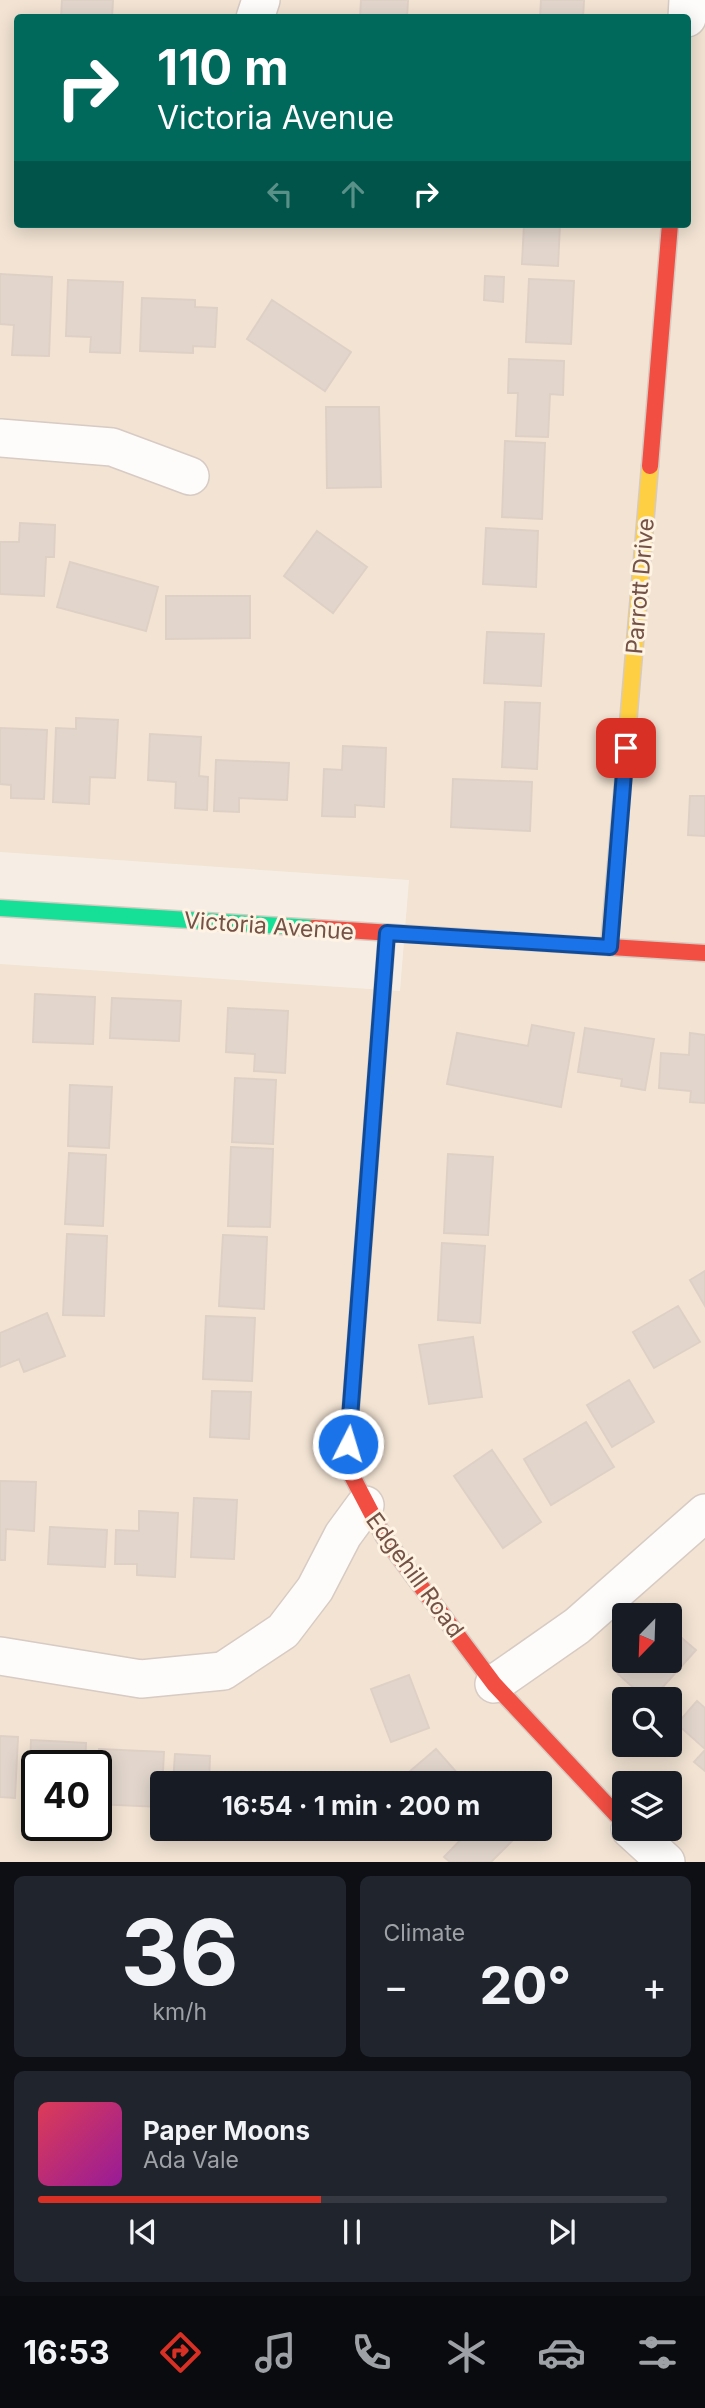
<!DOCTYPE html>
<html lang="en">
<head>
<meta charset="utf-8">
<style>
	body { margin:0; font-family:Inter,sans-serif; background:#20242c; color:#f1f3f6; height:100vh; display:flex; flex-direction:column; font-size:26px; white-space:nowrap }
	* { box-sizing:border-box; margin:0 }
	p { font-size:23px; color:#9ea1a6 }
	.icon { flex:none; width:38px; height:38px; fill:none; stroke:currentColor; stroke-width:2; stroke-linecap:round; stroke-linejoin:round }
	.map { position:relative; height:1862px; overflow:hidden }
	.drawer { display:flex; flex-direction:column; gap:14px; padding:14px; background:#0d0f14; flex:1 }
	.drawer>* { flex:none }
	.banner { position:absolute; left:14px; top:14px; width:677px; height:214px; border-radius:7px; box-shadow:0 4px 18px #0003; background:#00695c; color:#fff; overflow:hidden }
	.needle { width:46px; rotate:203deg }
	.fabs { position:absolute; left:612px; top:1603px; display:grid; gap:14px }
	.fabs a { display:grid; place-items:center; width:70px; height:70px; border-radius:7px; background:#171b24; box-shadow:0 4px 18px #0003; font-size:35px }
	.speed { position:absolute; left:21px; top:1750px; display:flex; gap:14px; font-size:35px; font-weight:700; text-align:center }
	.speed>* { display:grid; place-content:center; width:91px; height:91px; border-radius:50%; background:#171b24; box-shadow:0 4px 18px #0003; line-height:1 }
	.speed .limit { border:4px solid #111; border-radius:10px; background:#fff; color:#111 }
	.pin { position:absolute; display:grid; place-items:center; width:60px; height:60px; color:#fff; margin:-30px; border-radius:14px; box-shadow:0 4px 10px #0006 }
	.me { position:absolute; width:77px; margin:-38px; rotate:5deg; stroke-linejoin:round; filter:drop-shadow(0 0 5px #0008) }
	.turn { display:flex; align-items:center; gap:24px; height:147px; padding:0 28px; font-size:32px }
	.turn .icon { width:91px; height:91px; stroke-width:2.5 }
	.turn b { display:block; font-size:49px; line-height:60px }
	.lanes { display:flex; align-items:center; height:66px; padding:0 28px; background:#0003; justify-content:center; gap:35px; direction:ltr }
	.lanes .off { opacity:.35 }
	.big { font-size:52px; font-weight:700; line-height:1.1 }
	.drawer .widget { flex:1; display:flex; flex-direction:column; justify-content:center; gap:10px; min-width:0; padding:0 24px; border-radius:10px; background:#20242c }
	.drawer .dial { align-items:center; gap:0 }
	.dial b { font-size:91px; line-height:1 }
	.song { display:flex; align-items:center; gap:21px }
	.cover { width:84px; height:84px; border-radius:10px; background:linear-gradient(135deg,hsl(350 70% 55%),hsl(300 70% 35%)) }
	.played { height:7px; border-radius:4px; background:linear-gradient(90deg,#d93025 45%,#363941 45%) }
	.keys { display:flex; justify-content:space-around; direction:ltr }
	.heat { display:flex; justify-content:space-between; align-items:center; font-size:38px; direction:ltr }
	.drawer .tiles { flex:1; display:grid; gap:14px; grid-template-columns:1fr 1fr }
	.widget:last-child { grid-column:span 2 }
	.trip { position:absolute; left:150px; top:1771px; width:402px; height:70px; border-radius:7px; background:#171b24; box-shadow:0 4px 18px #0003; font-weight:700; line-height:70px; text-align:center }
	.dock { display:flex; height:112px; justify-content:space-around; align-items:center; background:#090b0e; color:#9ea1a6 }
	.dock .icon { width:49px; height:49px }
	.dock .active { color:#d93025 }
	.dock b { font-size:32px; color:#f1f3f6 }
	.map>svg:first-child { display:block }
</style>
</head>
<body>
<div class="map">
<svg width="705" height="1862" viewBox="0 0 705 1862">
	<rect width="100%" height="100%" fill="#f6eee4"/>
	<path fill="#f2e3d3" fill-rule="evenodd" d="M0,0H705V1862H0V964L400,991L409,880L0,852ZM18,18H688V224H18ZM625,1615H670V1661H625ZM625,1699H670V1745H625ZM37,1766H96V1825H37ZM163,1783H541V1829H163ZM625,1783H670V1829H625Z"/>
	<path fill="#e2d6cc" stroke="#dfd0c6" stroke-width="2" d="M62,0H113L112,18H61Z
		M361,0H408L407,18H360Z
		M541,0H584L583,18H540Z
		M524,224H560L558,266L522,264Z
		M0,274L52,277L49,356L12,355L14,325L0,324Z
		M485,276L504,277L503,302L484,300Z
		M529,279L574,281L571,344L526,342Z
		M68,280L123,282L120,353L90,352L91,337L66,336Z
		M142,298L195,300V307L217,308L215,347L193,346V353L140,351Z
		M272,300L351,352L325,391L247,339Z
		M509,359L564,361L563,395L550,394L548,437L516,436L518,393H508Z
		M326,407H379L381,487L327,488Z
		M505,441L545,443L542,519L502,517Z
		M20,523L55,525L54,557H46L44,596L0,594V542H19Z
		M486,528L538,531L536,587L483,584Z
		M317,531L367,567L333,613L284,576Z
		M70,562L158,587L146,631L57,607Z
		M166,596H250V638L166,639Z
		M487,632L544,634L541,686L484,683Z
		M505,702L540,703L537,769L502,767Z
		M76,718L118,720L115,778L90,777L89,804L53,802L56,728L76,729Z
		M0,728L47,730L44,799L11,798V785L0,784Z
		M150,734L201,737L199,776L208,777L207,810L175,808L176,782L148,780Z
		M343,746L386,748L384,807L355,805V817L322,816L324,769L342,770Z
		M216,760L289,763L287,800L239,798V812L214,811Z
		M453,779L532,782L530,831L451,827Z
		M690,796H705V836L688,835Z
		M35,994L95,997L93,1044L33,1042Z
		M112,998L181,1001L179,1041L110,1038Z
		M228,1008L288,1011L285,1073L254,1071L255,1054L226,1052Z
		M532,1025L574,1033L561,1107L447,1084L457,1033L528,1046Z
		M585,1028L654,1039L645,1090L621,1086L622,1079L578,1072Z
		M690,1033L705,1035V1103L690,1102L691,1091L659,1088L661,1053L689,1055Z
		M235,1078L276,1080L273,1144L232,1142Z
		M70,1085L112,1087L109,1148L68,1146Z
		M231,1147L273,1149L270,1227L228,1226Z
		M69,1153L106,1155L103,1226L65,1224Z
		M448,1154L493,1157L488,1235L444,1233Z
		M67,1234L107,1236L104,1316L63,1315Z
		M223,1235L267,1237L264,1309L219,1306Z
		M442,1243L485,1246L480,1323L438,1320Z
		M705,1271V1306L690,1280Z
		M678,1306L700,1342L654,1368L633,1332Z
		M47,1313L65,1356L24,1372L19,1359L0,1367V1333Z
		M206,1316L255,1318L252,1381L203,1379Z
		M473,1337L482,1397L429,1404L419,1345Z
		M629,1380L654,1422L612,1447L587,1405Z
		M212,1391L251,1392L249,1439L210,1437Z
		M586,1422L614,1467L551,1505L524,1459Z
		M492,1450L541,1522L503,1548L454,1476Z
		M0,1481L36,1482L34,1531L6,1529L5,1560H0Z
		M194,1498L237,1500L234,1559L191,1557Z
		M139,1511L178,1513L175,1577L137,1575V1564H115L116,1530L139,1531Z
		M50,1527L107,1530L105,1567L48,1564Z
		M670,1628L696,1650L652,1699H646L618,1674L630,1661H670Z
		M409,1675L429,1728L391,1742L371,1689Z
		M697,1701L705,1708V1749L677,1724Z
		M0,1736L18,1737L15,1798L0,1797Z
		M31,1740L86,1743L85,1766H37V1821H28Z
		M99,1749L164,1752L161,1807L96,1804Z
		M436,1749L466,1783H407L402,1778Z
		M705,1750V1771L694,1762Z
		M175,1754L210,1756L209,1783H173Z
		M178,1829H227L226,1834L178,1832Z
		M471,1829H524L491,1862H450L444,1857Z"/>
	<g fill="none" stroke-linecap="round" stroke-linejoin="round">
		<g stroke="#d7cbc3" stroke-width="40">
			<path id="street" d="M255,18L261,0
				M687,18L688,0
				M0,438L112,447L190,476
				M0,1656L141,1679L223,1671L283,1631L315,1589L343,1535L365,1505
				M494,1684L577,1626L705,1513
				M630,1829L666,1862"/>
		</g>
		<g stroke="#d6cac1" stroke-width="19">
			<path id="fast" d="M0,908L314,928"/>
		</g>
		<g stroke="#d6cac1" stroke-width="19">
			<path id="slow" d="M609,947L650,466
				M351,1405L387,933"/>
		</g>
		<g stroke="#d6cac1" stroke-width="19">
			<path id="jam" d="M650,466L670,224
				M314,928L705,953
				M351,1405L348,1444L352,1476L384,1537L494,1684L625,1824"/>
		</g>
		<use href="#street" stroke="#fefcfb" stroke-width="37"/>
		<use href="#fast" stroke="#16e098" stroke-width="16"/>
		<use href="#slow" stroke="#ffcf43" stroke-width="16"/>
		<use href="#jam" stroke="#f24e42" stroke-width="16"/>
	</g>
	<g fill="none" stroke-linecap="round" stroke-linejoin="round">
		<g stroke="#114b97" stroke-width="18">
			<path id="route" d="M348,1444L387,933L610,947L626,748"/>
		</g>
		<use href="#route" stroke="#1a73e8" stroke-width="12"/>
	</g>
	<g text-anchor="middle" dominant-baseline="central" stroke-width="6" stroke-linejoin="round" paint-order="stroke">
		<g font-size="23" fill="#745245" stroke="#fff3e4">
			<text transform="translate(640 586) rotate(-85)">Parrott Drive</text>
			<text transform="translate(269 926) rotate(4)">Victoria Avenue</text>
			<text transform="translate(415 1575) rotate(54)">Edgehill Road</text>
		</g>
	</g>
</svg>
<div class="fabs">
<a><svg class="needle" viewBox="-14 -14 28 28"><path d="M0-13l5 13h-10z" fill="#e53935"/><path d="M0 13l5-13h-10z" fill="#9ea1a6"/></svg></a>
<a><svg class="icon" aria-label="search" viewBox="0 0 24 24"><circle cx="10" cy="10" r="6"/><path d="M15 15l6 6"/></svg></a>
<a><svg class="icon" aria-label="layers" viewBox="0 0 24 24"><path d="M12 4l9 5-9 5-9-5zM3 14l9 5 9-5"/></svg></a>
</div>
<div class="speed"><div class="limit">40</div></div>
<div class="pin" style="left:626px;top:748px;background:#d93025"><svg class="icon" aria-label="arrive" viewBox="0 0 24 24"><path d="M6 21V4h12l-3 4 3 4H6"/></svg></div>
<svg class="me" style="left:348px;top:1444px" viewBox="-20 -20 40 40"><circle r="17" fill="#1a73e8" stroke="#fff" stroke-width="3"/><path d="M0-11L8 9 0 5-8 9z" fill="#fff"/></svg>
<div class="trip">16:54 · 1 min · 200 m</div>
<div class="banner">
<div class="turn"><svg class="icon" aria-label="right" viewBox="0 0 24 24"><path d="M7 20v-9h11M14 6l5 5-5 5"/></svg><div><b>110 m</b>Victoria Avenue</div></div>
<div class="lanes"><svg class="icon off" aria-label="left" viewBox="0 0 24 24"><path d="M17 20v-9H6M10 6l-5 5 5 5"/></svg><svg class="icon off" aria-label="ahead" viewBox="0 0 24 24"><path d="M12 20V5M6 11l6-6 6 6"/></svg><svg class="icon" aria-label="right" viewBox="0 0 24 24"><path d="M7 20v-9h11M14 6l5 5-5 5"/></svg></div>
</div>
</div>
<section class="drawer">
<div class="tiles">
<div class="widget dial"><b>36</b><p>km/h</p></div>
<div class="widget"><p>Climate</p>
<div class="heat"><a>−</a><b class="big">20°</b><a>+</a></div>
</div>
<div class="widget">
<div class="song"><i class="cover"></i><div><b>Paper Moons</b><p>Ada Vale</p></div></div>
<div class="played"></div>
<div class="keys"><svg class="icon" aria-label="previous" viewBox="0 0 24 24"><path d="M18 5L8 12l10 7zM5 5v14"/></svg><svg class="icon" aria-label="pause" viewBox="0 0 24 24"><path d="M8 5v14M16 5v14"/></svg><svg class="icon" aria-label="next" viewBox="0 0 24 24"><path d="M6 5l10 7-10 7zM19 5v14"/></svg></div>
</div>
</div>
</section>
<nav class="dock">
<b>16:53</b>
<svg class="icon active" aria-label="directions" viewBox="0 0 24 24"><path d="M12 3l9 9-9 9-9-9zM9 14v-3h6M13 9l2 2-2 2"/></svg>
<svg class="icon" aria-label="music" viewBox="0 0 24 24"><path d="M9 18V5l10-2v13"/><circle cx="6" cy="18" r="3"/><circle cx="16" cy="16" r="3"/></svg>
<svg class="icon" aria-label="phone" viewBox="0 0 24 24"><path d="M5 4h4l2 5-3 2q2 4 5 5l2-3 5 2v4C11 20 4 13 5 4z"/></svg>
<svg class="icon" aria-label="climate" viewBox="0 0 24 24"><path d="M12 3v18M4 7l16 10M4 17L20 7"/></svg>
<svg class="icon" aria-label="car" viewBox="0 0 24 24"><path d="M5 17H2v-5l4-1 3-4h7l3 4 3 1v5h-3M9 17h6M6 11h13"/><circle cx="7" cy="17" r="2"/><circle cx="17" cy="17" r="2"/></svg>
<svg class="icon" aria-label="filters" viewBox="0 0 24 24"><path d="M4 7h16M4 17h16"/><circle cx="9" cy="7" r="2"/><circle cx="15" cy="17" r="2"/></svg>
</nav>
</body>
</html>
